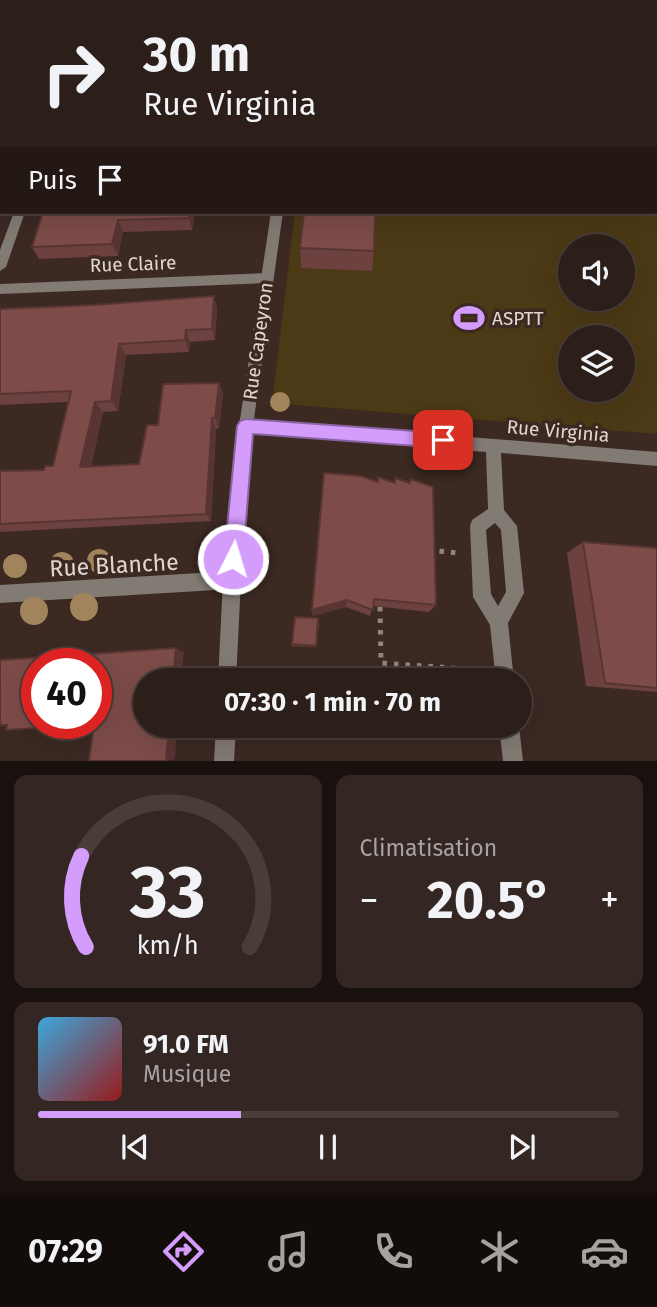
<!DOCTYPE html>
<html lang="fr">
<head>
<meta charset="utf-8">
<style>
	body { margin:0; font-family:"Fira Sans",sans-serif; background:#342723; color:#f1f3f6; height:100vh; display:flex; flex-direction:column; font-size:26px; white-space:nowrap }
	* { box-sizing:border-box; margin:0 }
	p { font-size:23px; color:#a6a2a2 }
	.icon { flex:none; width:38px; height:38px; fill:none; stroke:currentColor; stroke-width:2; stroke-linecap:round; stroke-linejoin:round }
	.map { position:relative; height:761px; overflow:hidden }
	.side { display:flex; flex-direction:column; gap:14px; padding:14px; background:#18110e; flex:1 }
	.side>* { flex:none }
	.guide { position:absolute; left:0px; top:0px; width:658px; height:214px; box-shadow:0 7px 28px #0002,0 0 0 2px #483d39; background:#2c1f1a; color:#f1f3f6; overflow:hidden }
	.fabs { position:absolute; left:558px; top:234px; display:grid; gap:14px }
	.fabs a { display:grid; place-items:center; width:77px; height:77px; border-radius:50%; background:#2c1f1a; box-shadow:0 7px 28px #0002,0 0 0 2px #483d39; font-size:35px }
	.speed { position:absolute; left:21px; top:648px; display:flex; gap:14px; font-size:35px; font-weight:700; text-align:center }
	.speed>* { display:grid; place-content:center; width:91px; height:91px; border-radius:50%; background:#2c1f1a; box-shadow:0 7px 28px #0002,0 0 0 2px #483d39; line-height:1 }
	.speed .limit { border:10px solid #d22; background:#fff; color:#111 }
	.pin { position:absolute; display:grid; place-items:center; width:60px; height:60px; color:#fff; margin:-30px; border-radius:14px; box-shadow:0 4px 10px #0006 }
	.me { position:absolute; width:77px; margin:-38px; rotate:5deg; stroke-linejoin:round; filter:drop-shadow(0 0 5px #0008) }
	.turn { display:flex; align-items:center; gap:24px; height:147px; padding:0 28px; font-size:32px }
	.turn .icon { width:91px; height:91px; stroke-width:2.5 }
	.turn b { display:block; font-size:49px; line-height:60px }
	.then { display:flex; align-items:center; height:66px; padding:0 28px; background:#0003; gap:14px; font-size:26px }
	.big { font-size:52px; font-weight:700; line-height:1.1 }
	.side .tile { flex:1; display:flex; flex-direction:column; justify-content:center; gap:10px; min-width:0; padding:0 24px; border-radius:14px; background:#342723 }
	.side .dial { align-items:center; gap:0 }
	.dial svg { height:182px; overflow:visible; fill:none; stroke:#483d39; stroke-width:7; stroke-linecap:round; text-anchor:middle }
	.dial text { fill:#f1f3f6; stroke:none }
	.song { display:flex; align-items:center; gap:21px }
	.cover { width:84px; height:84px; border-radius:10px; background:linear-gradient(135deg,hsl(200 70% 55%),hsl(0 70% 35%)) }
	.played { height:7px; border-radius:4px; background:linear-gradient(90deg,#d49cfb 35%,#483d39 35%) }
	.keys { display:flex; justify-content:space-around; direction:ltr }
	.heat { display:flex; justify-content:space-between; align-items:center; font-size:38px; direction:ltr }
	.side .tiles { flex:1; display:grid; gap:14px; grid-template-columns:1fr 1fr }
	.tile:last-child { grid-column:span 2 }
	.trip { position:absolute; left:133px; top:668px; width:399px; height:70px; border-radius:35px; background:#2c1f1a; box-shadow:0 7px 28px #0002,0 0 0 2px #483d39; font-weight:700; line-height:70px; text-align:center }
	.menu { display:flex; height:112px; justify-content:space-around; align-items:center; background:#120c0a; color:#a6a2a2 }
	.menu .icon { width:49px; height:49px }
	.menu .selected { color:#d49cfb }
	.menu b { font-size:32px; color:#f1f3f6 }
	.map>svg:first-child { display:block }
</style>
</head>
<body>
<div class="map">
<svg width="657" height="761" viewBox="0 0 657 761">
	<rect width="100%" height="100%" fill="#3b2922"/>
	<path fill="#4c3915" fill-rule="evenodd" d="M657,171V434L272,403L295,212H656ZM570,247H623V299H570ZM570,338H623V390H570Z"/>
	<g fill="none" stroke-linecap="round" stroke-linejoin="round">
		<path stroke="#93847e" stroke-width="5" stroke-dasharray="4.5 7" stroke-linecap="butt" d="M428,550L458,553
			M380,607L381,663L482,670"/>
		<path fill="#827b74" fill-rule="evenodd" d="M479,0H487L478,2Z
			M14,212H25L6,267L0,271V250Z
			M267,273L273,278L267,283L0,294V284Z
			M246,419L657,452V466L501,453L504,510L517,526L524,593L508,623L514,681H496L490,625L473,597L470,526L472,520L488,509L486,452L246,433L241,431L239,426L241,421ZM495,523L501,530L506,592L498,606L491,594L486,530Z
			M232,571L238,574L241,580L238,586L232,589L0,603V585Z
			M499,726H519L523,761H503Z"/>
		<path fill="#827b74" fill-rule="evenodd" d="M307,0H315V2H307Z
			M271,212H283L253,426L241,580L236,681H218L223,580L239,426Z
			M216,726H236L234,761H214Z"/>
	</g>
	<g fill="#a2845c">
		<circle cx="280" cy="402" r="10"/>
		<circle cx="99" cy="561" r="12"/>
		<circle cx="62" cy="564" r="12"/>
		<circle cx="15" cy="566" r="12"/>
		<circle cx="84" cy="607" r="14"/>
		<circle cx="34" cy="611" r="14"/>
	</g>
	<path fill="#6c413f" d="M43,212H195L192,230L123,232L118,256L39,259L32,247Z
		M300,248L374,251L372,271L301,268Z
		M214,296L217,309L215,340L190,342L189,352L126,355L118,411L103,412L91,467L139,464L158,425L219,383L223,394L219,428L216,429L211,521L0,532V471L44,470L53,466L68,402L0,405V309L94,305Z
		M378,477L394,483L395,478L409,483L410,479L436,605L429,612L373,606L370,616L346,607L313,616L312,610L377,482Z
		M583,542L657,548V692L586,686L567,553Z
		M319,621L317,647L292,646V644Z"/>
	<path fill="#583533" d="M2,81V108L0,112V85Z
		M2,146V175L0,180V150Z
		M190,212H195L192,230L189,218Z
		M118,220L123,232L118,256L112,244Z
		M214,296L217,309L215,340L212,329Z
		M186,330L190,342L189,352L185,340Z
		M119,344L126,355L118,411L111,401Z
		M219,383L223,394L219,428L215,418Z
		M95,402L103,412L89,476L80,467Z
		M212,418L216,429L211,521L206,514Z
		M347,600L346,607L313,616L312,610Z
		M176,648L184,652L181,681H173Z
		M169,726H177L175,759L166,761Z"/>
	<path fill="#7d4c49" stroke="#583533" stroke-width="2" fill-rule="evenodd" d="M0,0H53L52,2H2V81L0,85Z
		M351,0H459L458,2H350Z
		M505,0H554L558,2H502Z
		M646,0H657L656,99V2H644Z
		M0,121H2V146L0,150Z
		M43,212H190L189,218L118,220L112,244L32,247Z
		M304,212H375L374,251L300,248Z
		M214,296L212,329L186,330L185,340L119,344L111,401L95,402L80,467L139,464L147,425H158L163,384L219,383L215,418H212L206,514L0,524V471L44,470L45,466H53L71,391L0,394V309L94,305Z
		M324,473L361,476L378,482V477L395,483V478L410,483V479L433,487L436,605L374,599L373,610L347,600L312,610Z
		M583,542L657,548V688L605,683Z
		M295,617L318,618L316,646L292,644Z
		M176,648L173,681H145V726H169L166,761H89L94,724L6,730L7,725H0V660ZM37,663H96V723H37Z"/>
	<path fill="#d49cfb" stroke="#8a65a3" stroke-width="2" d="M246,419L443,433L449,435L452,440L449,446L443,448L253,434L243,559L240,565L233,568L227,565L224,559L237,426L240,421Z"/>
	<defs>
		<g id="stadium-bare" transform="scale(2.415)"><path d="M0-5a6.5 5 0 1 0 0 10a6.5 5 0 1 0 0-10ZM-3.5-1.8h7v3.6h-7Z" fill="#d49cfb" stroke="#3b2922" stroke-width="2.5" paint-order="stroke"/></g>
	</defs>
	<g fill-rule="evenodd">
		<use href="#stadium-bare" x="469" y="318"/>
	</g>
	<g text-anchor="middle" dominant-baseline="central" stroke-width="7" stroke-linejoin="round" paint-order="stroke">
		<g font-size="19" fill="#e2d6d1" stroke="#3b2922">
			<text transform="translate(133 264) rotate(-2)">Rue Claire</text>
			<text transform="translate(258 341) rotate(-82)">Rue Capeyron</text>
			<text transform="translate(558 431) rotate(5)">Rue Virginia</text>
		</g>
		<g font-size="19" fill="#e2d6d1" stroke="#3b2922" text-anchor="start">
			<text x="492" y="318">ASPTT</text>
		</g>
		<g font-size="23" fill="#e2d6d1" stroke="#3b2922">
			<text transform="translate(114 565) rotate(-3)">Rue Blanche</text>
		</g>
	</g>
</svg>
<div class="fabs">
<a><svg class="icon" aria-label="sound" viewBox="0 0 24 24"><path d="M4 9h4l5-4v14l-5-4H4zM17 9q2 3 0 6"/></svg></a>
<a><svg class="icon" aria-label="layers" viewBox="0 0 24 24"><path d="M12 4l9 5-9 5-9-5zM3 14l9 5 9-5"/></svg></a>
</div>
<div class="speed"><div class="limit">40</div></div>
<div class="pin" style="left:443px;top:440px;background:#d93025"><svg class="icon" aria-label="arrive" viewBox="0 0 24 24"><path d="M6 21V4h12l-3 4 3 4H6"/></svg></div>
<svg class="me" style="left:233px;top:559px" viewBox="-20 -20 40 40"><circle r="17" fill="#d49cfb" stroke="#fff" stroke-width="3"/><path d="M0-11L8 9 0 5-8 9z" fill="#fff"/></svg>
<div class="trip">07:30 · 1 min · 70 m</div>
<div class="guide">
<div class="turn"><svg class="icon" aria-label="right" viewBox="0 0 24 24"><path d="M7 20v-9h11M14 6l5 5-5 5"/></svg><div><b>30 m</b>Rue Virginia</div></div>
<div class="then">Puis<svg class="icon" aria-label="arrive" viewBox="0 0 24 24"><path d="M6 21V4h12l-3 4 3 4H6"/></svg></div>
</div>
</div>
<section class="side">
<div class="tiles">
<div class="tile dial"><svg viewBox="0 0 100 80">
<path d="M14 69A42 42 0 1 1 86 69"/>
<path d="M14 69A42 42 0 0 1 12 29" stroke="#d49cfb"/>
<text x="50" y="56" font-size="32" font-weight="700">33</text>
<text x="50" y="72" font-size="11">km/h</text>
</svg></div>
<div class="tile"><p>Climatisation</p>
<div class="heat"><a>−</a><b class="big">20.5°</b><a>+</a></div>
</div>
<div class="tile">
<div class="song"><i class="cover"></i><div><b>91.0 FM</b><p>Musique</p></div></div>
<div class="played"></div>
<div class="keys"><svg class="icon" aria-label="previous" viewBox="0 0 24 24"><path d="M18 5L8 12l10 7zM5 5v14"/></svg><svg class="icon" aria-label="pause" viewBox="0 0 24 24"><path d="M8 5v14M16 5v14"/></svg><svg class="icon" aria-label="next" viewBox="0 0 24 24"><path d="M6 5l10 7-10 7zM19 5v14"/></svg></div>
</div>
</div>
</section>
<nav class="menu">
<b>07:29</b>
<svg class="icon selected" aria-label="directions" viewBox="0 0 24 24"><path d="M12 3l9 9-9 9-9-9zM9 14v-3h6M13 9l2 2-2 2"/></svg>
<svg class="icon" aria-label="music" viewBox="0 0 24 24"><path d="M9 18V5l10-2v13"/><circle cx="6" cy="18" r="3"/><circle cx="16" cy="16" r="3"/></svg>
<svg class="icon" aria-label="phone" viewBox="0 0 24 24"><path d="M5 4h4l2 5-3 2q2 4 5 5l2-3 5 2v4C11 20 4 13 5 4z"/></svg>
<svg class="icon" aria-label="climate" viewBox="0 0 24 24"><path d="M12 3v18M4 7l16 10M4 17L20 7"/></svg>
<svg class="icon" aria-label="car" viewBox="0 0 24 24"><path d="M5 17H2v-5l4-1 3-4h7l3 4 3 1v5h-3M9 17h6M6 11h13"/><circle cx="7" cy="17" r="2"/><circle cx="17" cy="17" r="2"/></svg>
</nav>
</body>
</html>
